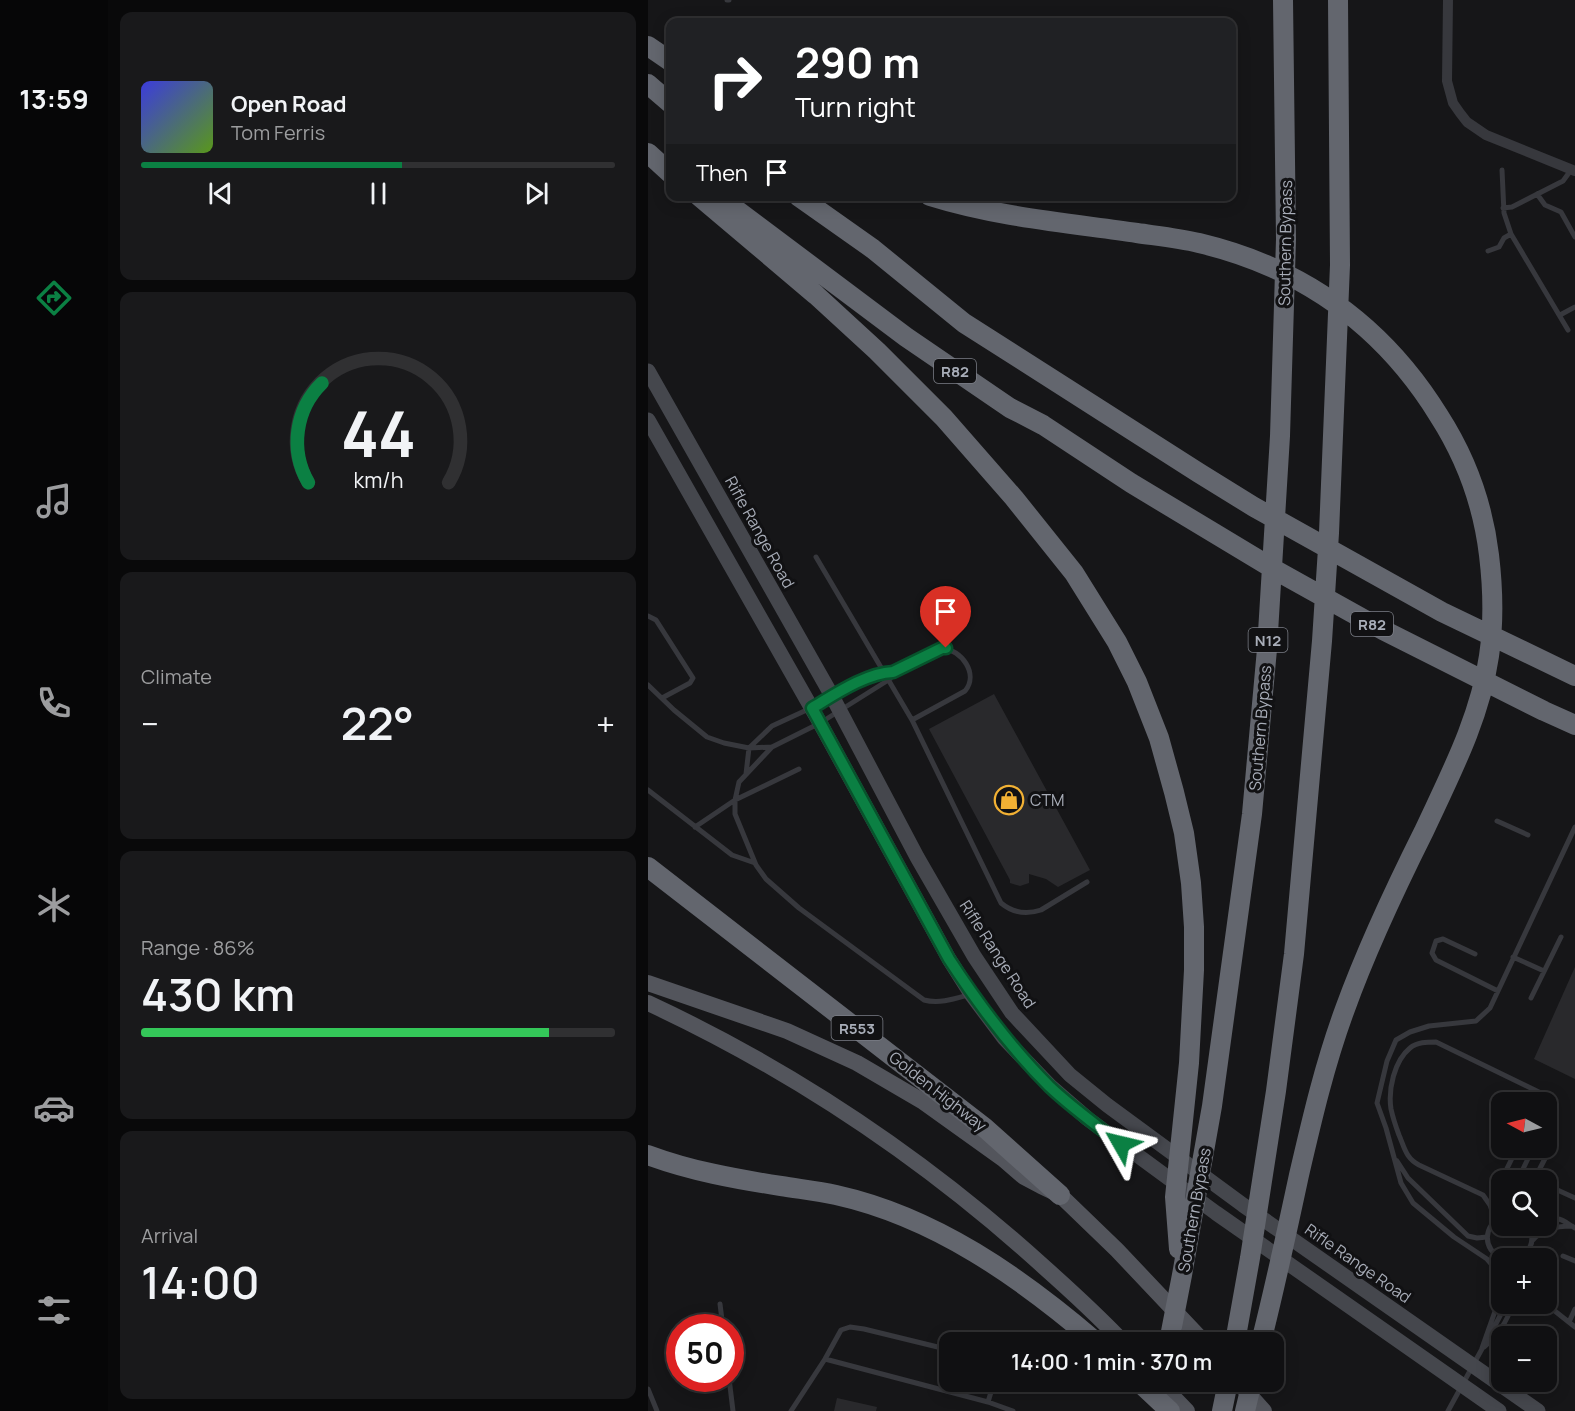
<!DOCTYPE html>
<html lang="en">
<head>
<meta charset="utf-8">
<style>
	body { margin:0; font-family:Manrope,sans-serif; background:#19191b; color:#f1f3f6; height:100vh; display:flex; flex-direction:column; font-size:22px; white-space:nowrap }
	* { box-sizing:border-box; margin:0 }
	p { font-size:20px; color:#9c9d9f }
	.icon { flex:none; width:33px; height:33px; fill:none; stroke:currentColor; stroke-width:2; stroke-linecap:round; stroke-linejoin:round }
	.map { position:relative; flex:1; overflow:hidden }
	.side { display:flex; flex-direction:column; gap:12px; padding:12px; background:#09090a; width:540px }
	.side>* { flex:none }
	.hud { position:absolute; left:18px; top:18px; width:570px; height:183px; border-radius:12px; box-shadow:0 3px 15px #0003,0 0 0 2px #303032; background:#202124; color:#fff; overflow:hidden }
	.needle { width:39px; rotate:277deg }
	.buttons { position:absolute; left:843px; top:1092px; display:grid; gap:12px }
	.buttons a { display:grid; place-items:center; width:66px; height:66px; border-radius:12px; background:#101012; box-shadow:0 3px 15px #0003,0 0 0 2px #303032; font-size:30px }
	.speed { position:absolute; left:18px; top:1314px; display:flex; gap:12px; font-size:30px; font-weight:700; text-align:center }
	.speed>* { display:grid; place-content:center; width:78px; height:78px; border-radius:50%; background:#101012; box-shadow:0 3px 15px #0003,0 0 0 2px #303032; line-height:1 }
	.speed .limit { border:9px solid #d22; background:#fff; color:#111 }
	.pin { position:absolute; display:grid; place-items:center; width:51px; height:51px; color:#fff; margin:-62px -26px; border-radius:50% 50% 50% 0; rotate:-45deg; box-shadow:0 0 6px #0007 }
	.pin .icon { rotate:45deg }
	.me { position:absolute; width:66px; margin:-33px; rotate:307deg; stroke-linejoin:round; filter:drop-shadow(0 0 4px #0008) }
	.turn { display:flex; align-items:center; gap:21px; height:126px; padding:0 30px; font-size:27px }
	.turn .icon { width:78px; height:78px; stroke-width:2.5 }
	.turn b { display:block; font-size:42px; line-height:51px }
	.then { display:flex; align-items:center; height:57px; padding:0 30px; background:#0003; gap:12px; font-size:22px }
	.big { font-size:45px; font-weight:600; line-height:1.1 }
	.side .card { flex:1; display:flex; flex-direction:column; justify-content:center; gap:9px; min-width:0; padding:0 21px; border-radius:12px; background:#19191b }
	.side .dial { align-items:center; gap:0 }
	.dial svg { height:156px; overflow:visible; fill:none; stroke:#303032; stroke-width:7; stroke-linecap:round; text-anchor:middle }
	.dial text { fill:#f1f3f6; stroke:none }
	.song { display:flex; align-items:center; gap:18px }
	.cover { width:72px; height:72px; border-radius:9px; background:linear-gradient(135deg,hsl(240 70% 55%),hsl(90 70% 35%)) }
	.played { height:6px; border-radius:3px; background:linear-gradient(90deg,#0b8043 55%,#303032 55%) }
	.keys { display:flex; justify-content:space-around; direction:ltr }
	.heat { display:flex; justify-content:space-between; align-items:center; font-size:33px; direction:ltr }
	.charge { height:9px; border-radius:4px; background:linear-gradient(90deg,#34c759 86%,#303032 0) }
	.trip { position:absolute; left:291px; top:1332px; width:345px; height:60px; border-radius:12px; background:#101012; box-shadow:0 3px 15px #0003,0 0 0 2px #303032; font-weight:600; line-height:60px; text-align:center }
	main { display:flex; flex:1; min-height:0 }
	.dock { display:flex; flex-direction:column; width:108px; justify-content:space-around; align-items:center; background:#060607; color:#9c9d9f }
	.dock .icon { width:42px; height:42px }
	.dock .selected { color:#0b8043 }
	.dock b { font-size:27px; color:#f1f3f6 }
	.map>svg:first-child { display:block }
</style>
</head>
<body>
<main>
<nav class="dock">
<b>13:59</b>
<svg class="icon selected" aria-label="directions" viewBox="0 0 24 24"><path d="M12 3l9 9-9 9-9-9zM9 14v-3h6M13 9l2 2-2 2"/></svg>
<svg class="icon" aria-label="music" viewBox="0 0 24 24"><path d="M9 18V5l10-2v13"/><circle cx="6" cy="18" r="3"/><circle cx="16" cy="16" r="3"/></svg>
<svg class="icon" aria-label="phone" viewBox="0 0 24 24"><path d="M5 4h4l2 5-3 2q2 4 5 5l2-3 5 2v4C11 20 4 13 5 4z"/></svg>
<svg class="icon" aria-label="climate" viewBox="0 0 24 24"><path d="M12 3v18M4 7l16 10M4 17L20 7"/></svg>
<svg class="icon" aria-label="car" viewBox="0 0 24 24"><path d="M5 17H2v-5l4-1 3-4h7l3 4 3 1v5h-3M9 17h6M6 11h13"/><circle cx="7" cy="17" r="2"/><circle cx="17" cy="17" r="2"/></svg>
<svg class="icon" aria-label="filters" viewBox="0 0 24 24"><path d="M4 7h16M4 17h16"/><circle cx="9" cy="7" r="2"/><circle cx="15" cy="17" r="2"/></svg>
</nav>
<section class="side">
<div class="card">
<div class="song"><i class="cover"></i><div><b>Open Road</b><p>Tom Ferris</p></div></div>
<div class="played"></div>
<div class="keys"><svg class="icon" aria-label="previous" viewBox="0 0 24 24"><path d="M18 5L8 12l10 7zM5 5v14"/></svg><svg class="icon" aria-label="pause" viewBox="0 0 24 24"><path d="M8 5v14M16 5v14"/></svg><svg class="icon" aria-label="next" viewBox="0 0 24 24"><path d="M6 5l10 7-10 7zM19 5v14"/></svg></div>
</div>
<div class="card dial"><svg viewBox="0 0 100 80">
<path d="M14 69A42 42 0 1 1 86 69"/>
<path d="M14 69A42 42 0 0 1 21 18" stroke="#0b8043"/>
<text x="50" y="56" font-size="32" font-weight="700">44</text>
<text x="50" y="72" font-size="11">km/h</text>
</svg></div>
<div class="card"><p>Climate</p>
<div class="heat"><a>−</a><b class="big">22°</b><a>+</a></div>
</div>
<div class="card"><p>Range · 86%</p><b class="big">430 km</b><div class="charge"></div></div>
<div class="card"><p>Arrival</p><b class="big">14:00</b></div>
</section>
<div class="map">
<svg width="927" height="1411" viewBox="0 0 927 1411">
	<rect width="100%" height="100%" fill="#161618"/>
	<path fill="#29292c" d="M346,694L442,870L410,887L398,879L381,874V883L372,886L362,883V880L281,729Z
		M927,967V1079L886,1059Z
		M189,1398L229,1407L228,1411H186Z"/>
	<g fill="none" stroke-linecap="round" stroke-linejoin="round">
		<path stroke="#37383d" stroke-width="5" d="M79,0H81
			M854,170L856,213L863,234L920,330
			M889,194L897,205L913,212L927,237
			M855,208L864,207L915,181L923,170
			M840,251L851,247L856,238L863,234
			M912,315L927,307
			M168,557L264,720L353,903C365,913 378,915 393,910L439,882
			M0,616L8,620L45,678L42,683L14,698
			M0,685L26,710L59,737L76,743L101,748L124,747L172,723L242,679
			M124,747L91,782L87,800V814L108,865L118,879L151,908L276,1000C291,1004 306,999 320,995
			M98,774L101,748L124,726L163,708L213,681L237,672H245L294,648C314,650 331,674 317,691L264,720
			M0,790L84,855L107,863
			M849,821L880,835
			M47,827L87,800L151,769
			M827,954L795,939L788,941L784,953L788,960L850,991
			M865,957L896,971
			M883,998L913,937
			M749,1161L760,1178L820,1236L829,1238L839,1237
			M872,1180L875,1169L885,1148
			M886,1180L907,1139L908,1131L903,1127L898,1126
			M905,1188L927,1198
			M854,1204L849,1194V1189L869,1148
			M854,1216C835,1227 834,1248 854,1259
			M898,1219C914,1217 915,1221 927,1228
			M847,1220L842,1205L835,1195L771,1165C758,1158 757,1149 751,1135C748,1127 745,1118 743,1109C740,1090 746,1061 762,1048C769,1042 779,1042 788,1042L897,1095L898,1102
			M885,1240C894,1229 910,1226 924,1226
			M915,1256L927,1261
			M870,1258C884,1251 887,1240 881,1226
			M72,1304L75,1328
			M898,1304L927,1327
			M921,1322L927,1309
			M840,1339L854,1312L857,1304
			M836,1347C851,1334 858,1323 865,1304
			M834,1348L851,1300L852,1282L845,1266L839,1259L806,1237L765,1203L753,1183L738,1128L729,1103L739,1061L748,1040L762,1032L781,1026L828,1021L842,1008L927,827
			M177,1359L340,1402L365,1411
			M81,1378L85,1411
			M0,1389L9,1411
			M340,1402L346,1382
			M143,1411L177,1359L193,1330L202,1327L216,1329L302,1350
			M800,1411L835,1347"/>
		<path stroke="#37383d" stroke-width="10" d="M800,0L799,81L805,103L812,113L819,122L838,135L927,171"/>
		<path stroke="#45474d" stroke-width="15" d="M0,371L184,696L269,857L326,956L364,1013L422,1075L459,1105L595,1205L890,1411
			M0,420L172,723L301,959L323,994L356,1038L402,1086L440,1119L568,1213L851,1411"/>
		<path stroke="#53555c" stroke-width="16" d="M0,983L139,1031L209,1063L274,1101L355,1159L376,1177L393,1186L412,1195L469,1250L556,1342
			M0,1003C146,1071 277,1159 396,1267C423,1291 450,1316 475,1342
			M511,1382L539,1411
			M590,1382L616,1411"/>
		<path stroke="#63666e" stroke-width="20" d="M0,46L22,61
			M0,84L22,103
			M0,153L22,173
			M51,196L168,295L229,351L296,418L366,498L426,573L469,642L489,682L511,738L526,792L536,833L543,883L546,927V970L541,1063L527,1197L531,1249
			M70,196L258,337L362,408L395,425L483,483L629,571L735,630L896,711L927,725
			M150,196L225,249L316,323L551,473L606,507L794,612L927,676
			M282,196C349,217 420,223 489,233C510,236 531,238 551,243C576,249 601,257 625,268C696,300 751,351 791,416C818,458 835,505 841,555C845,588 846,622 841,656C832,718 802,775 776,831C747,889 719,948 697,1009C677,1063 664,1119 651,1175C639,1231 627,1287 613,1342
			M0,867L337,1128L412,1195
			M0,1155C43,1171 88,1179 133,1186C151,1189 170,1191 188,1195C287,1217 372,1277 448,1342
			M521,1342L534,1275L564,1106L604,814L619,649L632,436L638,239L635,0
			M587,1342L602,1258L628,1091L646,954L674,641L681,533L692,265L690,0
			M491,1382L522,1411
			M574,1411L580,1382
			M597,1411L604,1382"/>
	</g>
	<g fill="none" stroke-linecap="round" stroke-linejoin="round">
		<g stroke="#07532c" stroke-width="15">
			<path id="route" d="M298,648H294L245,672C218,673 186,695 164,708L301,959C331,1005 362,1047 401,1086C423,1107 448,1125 473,1144"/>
		</g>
		<use href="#route" stroke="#0b8043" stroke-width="10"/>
	</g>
	<defs>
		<g id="shop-ring" transform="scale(1.5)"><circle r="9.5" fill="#111113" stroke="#f2b134" stroke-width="1.5"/><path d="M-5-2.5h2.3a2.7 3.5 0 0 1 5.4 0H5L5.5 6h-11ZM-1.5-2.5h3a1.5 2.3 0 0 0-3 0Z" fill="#f2b134"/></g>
	</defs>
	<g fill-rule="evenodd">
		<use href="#shop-ring" x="361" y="800"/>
	</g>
	<g text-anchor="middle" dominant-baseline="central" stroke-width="6" stroke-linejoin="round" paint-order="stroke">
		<g fill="#111113" stroke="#7b7e86" stroke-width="1.5">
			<rect x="286" y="359" width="42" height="24" rx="4.5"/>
			<rect x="703" y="612" width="42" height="24" rx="4.5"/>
			<rect x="600.5" y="628" width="39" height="24" rx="4.5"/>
			<rect x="183.5" y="1016" width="51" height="24" rx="4.5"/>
		</g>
		<g font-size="15" font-weight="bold" fill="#a8adb8">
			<text x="307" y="371">R82</text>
			<text x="724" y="624">R82</text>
			<text x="620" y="640">N12</text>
			<text x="209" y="1028">R553</text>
		</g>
		<g font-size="16" fill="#a8adb8" stroke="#111113">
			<text transform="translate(637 243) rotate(-89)">Southern Bypass</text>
			<text transform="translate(112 532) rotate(61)">Rifle Range Road</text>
			<text transform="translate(612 728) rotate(-85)">Southern Bypass</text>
			<text transform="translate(350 954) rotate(57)">Rifle Range Road</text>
			<text transform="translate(290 1091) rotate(38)">Golden Highway</text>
			<text transform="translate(546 1210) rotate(-80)">Southern Bypass</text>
			<text transform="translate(710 1263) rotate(35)">Rifle Range Road</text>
		</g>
		<g font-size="16" fill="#a8adb8" stroke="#111113" text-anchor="start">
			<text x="382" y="800">CTM</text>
		</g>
	</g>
</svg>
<div class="buttons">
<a><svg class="needle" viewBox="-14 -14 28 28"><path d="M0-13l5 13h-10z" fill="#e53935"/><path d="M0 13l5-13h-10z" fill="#9c9d9f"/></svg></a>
<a><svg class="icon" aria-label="search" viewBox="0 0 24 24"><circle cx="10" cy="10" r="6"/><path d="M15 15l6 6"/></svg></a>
<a>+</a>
<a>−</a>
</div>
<div class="speed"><div class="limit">50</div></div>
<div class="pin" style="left:298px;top:648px;background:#d93025"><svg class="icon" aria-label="arrive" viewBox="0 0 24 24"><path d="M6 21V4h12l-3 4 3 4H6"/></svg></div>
<svg class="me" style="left:473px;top:1144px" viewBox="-20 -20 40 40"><path d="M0-17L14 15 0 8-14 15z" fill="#0b8043" stroke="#fff" stroke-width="4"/></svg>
<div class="trip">14:00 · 1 min · 370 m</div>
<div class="hud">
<div class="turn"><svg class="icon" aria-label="right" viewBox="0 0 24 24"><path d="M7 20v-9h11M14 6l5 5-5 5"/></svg><div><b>290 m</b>Turn right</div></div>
<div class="then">Then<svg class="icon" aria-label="arrive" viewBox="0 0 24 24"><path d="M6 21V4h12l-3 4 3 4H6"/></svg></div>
</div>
</div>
</main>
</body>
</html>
